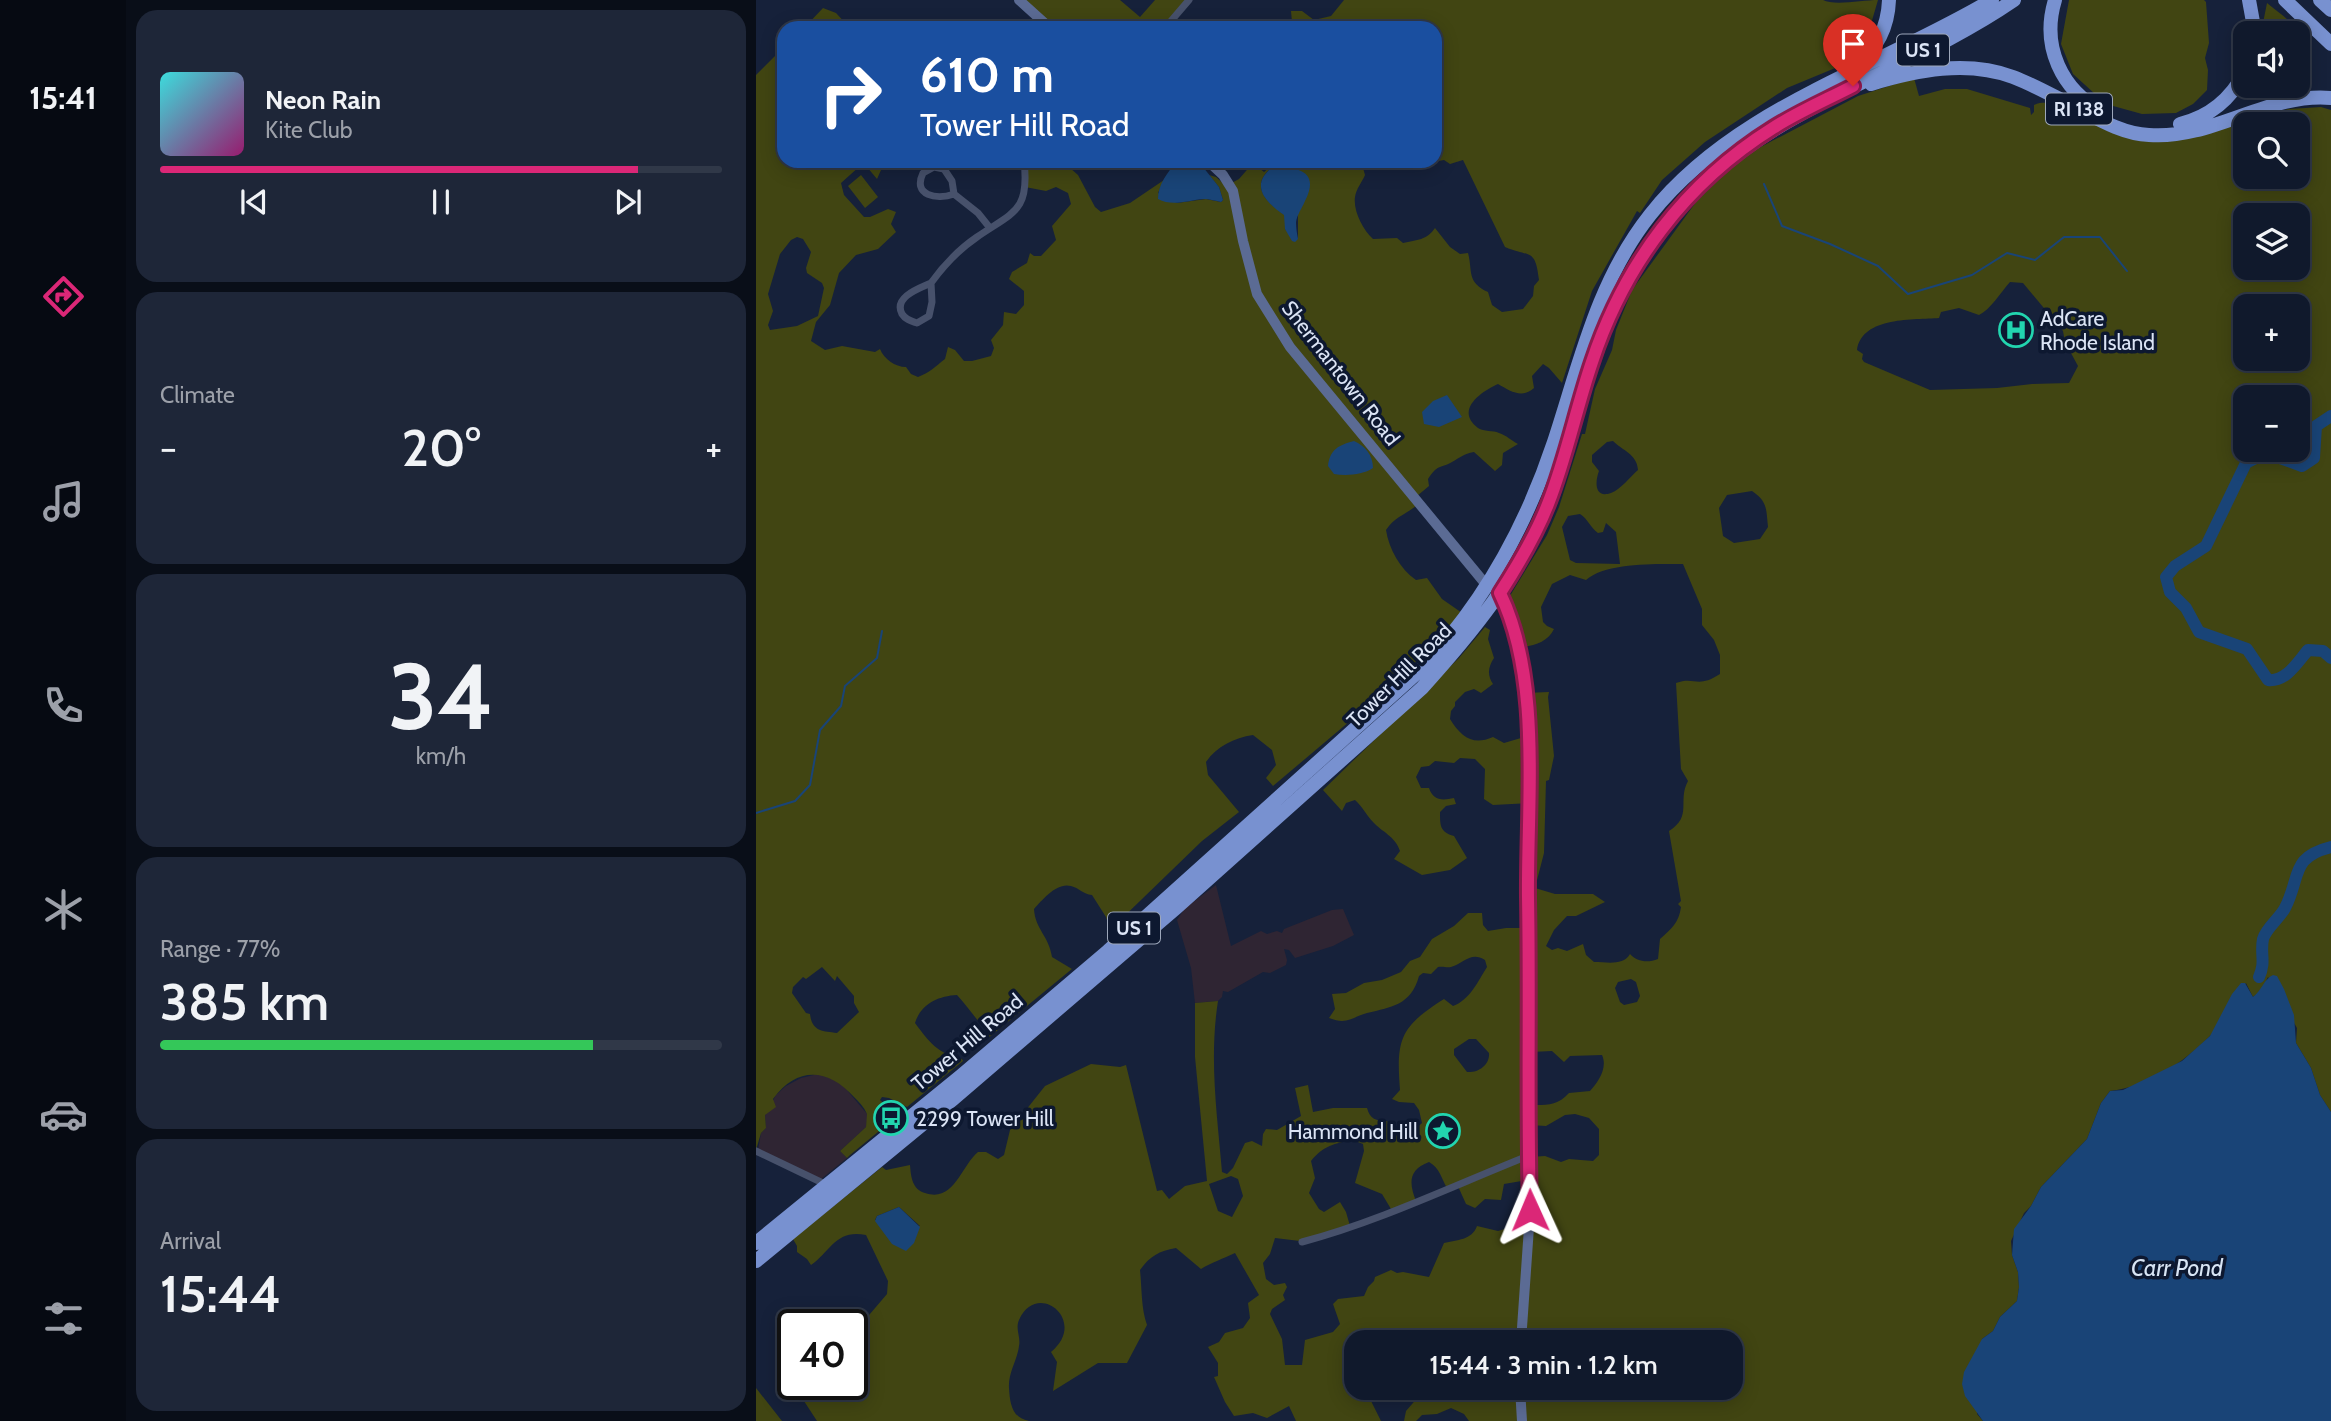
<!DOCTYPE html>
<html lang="en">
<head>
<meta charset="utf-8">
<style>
	body { margin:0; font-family:Cabin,sans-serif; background:#1e2638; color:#f1f3f6; height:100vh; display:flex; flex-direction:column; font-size:26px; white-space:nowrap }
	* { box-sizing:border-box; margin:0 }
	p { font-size:23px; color:#9ca0a9 }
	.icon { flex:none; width:38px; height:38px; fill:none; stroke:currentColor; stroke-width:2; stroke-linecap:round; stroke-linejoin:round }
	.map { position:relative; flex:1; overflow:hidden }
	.side { display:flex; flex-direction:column; gap:10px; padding:10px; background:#090e18; width:630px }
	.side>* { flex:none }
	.banner { position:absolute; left:21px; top:21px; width:665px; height:147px; border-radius:21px; box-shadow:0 4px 18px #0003,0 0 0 2px #303848; background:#1a4fa0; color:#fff; overflow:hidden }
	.controls { position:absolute; left:1477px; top:21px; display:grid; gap:14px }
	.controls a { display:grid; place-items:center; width:77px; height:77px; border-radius:14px; background:#10192c; box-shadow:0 4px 18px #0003,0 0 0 2px #303848; font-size:35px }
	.speed { position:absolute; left:21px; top:1309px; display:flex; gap:14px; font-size:35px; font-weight:700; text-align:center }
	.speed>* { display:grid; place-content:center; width:91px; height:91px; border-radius:50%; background:#10192c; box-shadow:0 4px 18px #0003,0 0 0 2px #303848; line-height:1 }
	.speed .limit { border:4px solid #111; border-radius:10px; background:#fff; color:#111 }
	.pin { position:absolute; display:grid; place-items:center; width:60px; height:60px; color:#fff; margin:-72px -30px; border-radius:50% 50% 50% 0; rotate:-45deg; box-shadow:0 0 7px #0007 }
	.pin .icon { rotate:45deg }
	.me { position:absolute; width:77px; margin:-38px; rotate:359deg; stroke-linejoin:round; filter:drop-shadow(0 0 5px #0008) }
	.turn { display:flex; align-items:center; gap:24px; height:147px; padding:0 28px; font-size:32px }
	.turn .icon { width:91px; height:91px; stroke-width:2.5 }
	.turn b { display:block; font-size:49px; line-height:60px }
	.big { font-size:52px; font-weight:600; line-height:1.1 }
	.side .widget { flex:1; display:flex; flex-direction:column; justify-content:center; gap:10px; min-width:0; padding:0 24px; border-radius:21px; background:#1e2638 }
	.side .dial { align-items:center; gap:0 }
	.dial b { font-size:91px; line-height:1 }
	.song { display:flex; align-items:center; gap:21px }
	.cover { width:84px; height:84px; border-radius:10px; background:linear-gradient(135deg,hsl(180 70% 55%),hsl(320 70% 35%)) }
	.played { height:7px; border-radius:4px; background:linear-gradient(90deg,#db2777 85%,#303848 85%) }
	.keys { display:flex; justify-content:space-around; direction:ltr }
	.heat { display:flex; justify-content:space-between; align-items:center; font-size:38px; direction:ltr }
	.charge { height:10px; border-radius:5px; background:linear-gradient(90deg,#34c759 77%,#303848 0) }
	.trip { position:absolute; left:588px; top:1330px; width:399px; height:70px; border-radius:21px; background:#10192c; box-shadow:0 4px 18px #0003,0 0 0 2px #303848; font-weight:600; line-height:70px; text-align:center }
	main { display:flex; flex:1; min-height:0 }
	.dock { display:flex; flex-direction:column; width:126px; justify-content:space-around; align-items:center; background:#060a12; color:#9ca0a9 }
	.dock .icon { width:49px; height:49px }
	.dock .active { color:#db2777 }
	.dock b { font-size:32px; color:#f1f3f6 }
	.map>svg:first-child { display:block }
</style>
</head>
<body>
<main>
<nav class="dock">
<b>15:41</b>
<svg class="icon active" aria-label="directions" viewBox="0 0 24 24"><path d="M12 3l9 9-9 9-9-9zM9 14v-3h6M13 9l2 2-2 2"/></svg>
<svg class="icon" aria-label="music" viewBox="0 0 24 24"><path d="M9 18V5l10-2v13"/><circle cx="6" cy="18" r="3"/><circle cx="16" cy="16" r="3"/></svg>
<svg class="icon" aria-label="phone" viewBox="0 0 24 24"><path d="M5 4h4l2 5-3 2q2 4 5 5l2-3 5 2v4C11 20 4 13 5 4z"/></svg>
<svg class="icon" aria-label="climate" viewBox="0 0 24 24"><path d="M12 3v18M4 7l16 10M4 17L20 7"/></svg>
<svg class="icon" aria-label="car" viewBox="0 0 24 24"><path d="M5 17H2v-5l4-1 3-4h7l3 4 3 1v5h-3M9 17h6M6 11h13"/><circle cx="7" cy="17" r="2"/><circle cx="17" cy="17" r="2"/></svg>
<svg class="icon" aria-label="filters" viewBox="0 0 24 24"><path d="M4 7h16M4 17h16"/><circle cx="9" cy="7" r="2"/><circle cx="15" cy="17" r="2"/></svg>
</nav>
<section class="side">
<div class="widget">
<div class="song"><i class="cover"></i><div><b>Neon Rain</b><p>Kite Club</p></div></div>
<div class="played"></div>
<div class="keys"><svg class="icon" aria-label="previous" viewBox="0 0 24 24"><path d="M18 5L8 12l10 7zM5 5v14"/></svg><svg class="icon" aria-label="pause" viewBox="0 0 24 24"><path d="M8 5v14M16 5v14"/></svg><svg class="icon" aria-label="next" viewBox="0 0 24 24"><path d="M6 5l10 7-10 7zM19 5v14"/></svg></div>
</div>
<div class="widget"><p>Climate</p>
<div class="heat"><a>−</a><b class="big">20°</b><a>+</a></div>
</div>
<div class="widget dial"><b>34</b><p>km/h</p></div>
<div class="widget"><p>Range · 77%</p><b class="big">385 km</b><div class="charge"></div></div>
<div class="widget"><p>Arrival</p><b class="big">15:44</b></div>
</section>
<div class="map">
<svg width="1575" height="1421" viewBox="0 0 1575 1421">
	<rect width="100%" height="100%" fill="#16213a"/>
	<path fill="#2f2533" d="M460,885L475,946L505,931L511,934L521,931L526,933L528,929L576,910L587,909L598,935L577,946L539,958L533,950L528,949L531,960L530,965L514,973L507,972L472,992L467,991L466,997L462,1001L439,1003L435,968L421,920L429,908Z
		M62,1074L84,1082L112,1115L110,1127L84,1151L91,1158L64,1180L2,1150L5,1133L10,1128L9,1115L20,1095L30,1086L45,1078Z"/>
	<path fill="#414512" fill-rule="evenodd" d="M260,0H364L384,17L399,0H433L409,28H291Z
		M588,0H1067C1078,6 1107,0 1122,0L1110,41L1089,64L1031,88L949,142L906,180L884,213L881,211L836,291L806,383L793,368L787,364L776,376L778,388C766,399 754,391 742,384C726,391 698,410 722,428C728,432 737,430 743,433C750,435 756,441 762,444L747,453L746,465L739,471L718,452C707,454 705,457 696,462C683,469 682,464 672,479L673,486L661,496L663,503C651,515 640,515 630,530C633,549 644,569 660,580L671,578L686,599L709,615L626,694L517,786L510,778L520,765L516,750L497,735C478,738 461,746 450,762L452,775L483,812L446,841L354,930L350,917L336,895C327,894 323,888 315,886C301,882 287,899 278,909C279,929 293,936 296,957L316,969L322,964L231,1039V1030C220,1020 212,1007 201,995C182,996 165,1004 159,1023C174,1043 181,1053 206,1059L207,1061L151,1107L133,1098L126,1097L124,1100L140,1115L139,1118L94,1155L91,1158L84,1151L110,1127L111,1114C108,1107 103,1102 98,1097C72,1068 41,1066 17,1099L20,1107L9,1115L10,1128L5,1133L0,1150V75L28,47V161H129L121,179L111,167L104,166L85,183L88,195L108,217H114L132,209L140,212L135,224L140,232L122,249L100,255L83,273L74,305L60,322L55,341L69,350L86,346L119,352L124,349C128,359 139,367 150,367L155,374L162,377C173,373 180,366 189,359L192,347L199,350L208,361H216L235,356L238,348L235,340L247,325L248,312L260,314L268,305V291L253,279L256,272L271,263L274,253L278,256H285L300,240L296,226L315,204L312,193L300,187L290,191L269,187L268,161H306L322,175L339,207L345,212L374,203L408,180L402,193L421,203L450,199L465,202L467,200L463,187L453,175L460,177L470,186L483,179L497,163L508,172L514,167V161H605L609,175C606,182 600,189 599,197C597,211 607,230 617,239L641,238L647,243C661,240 671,240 679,228L694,247L704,254L712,253C717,271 710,282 732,292L736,305L746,312L767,309L777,296L778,286L783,280C779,247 774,258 749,247L707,160L694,164L688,160L677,162L676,161H679V28H532L536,22L535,11H546L558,20L575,16ZM518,166L542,216V239L529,229V215C508,201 493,184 518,166ZM41,237L47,239L55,252L50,268L51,273L66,283L68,288L62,316L41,326L14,330L12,325L17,311L12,294L24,254L35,240ZM66,967L79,981L81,976L98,996V1003L103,1012L81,1033C67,1031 56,1032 54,1014L50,1013L36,993L37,987L47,977L50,979Z
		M1313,0H1448L1450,2L1453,43L1449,58L1452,70L1451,90L1437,104L1420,113L1386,114L1350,104L1317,74L1305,44Z
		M1511,3C1536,23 1557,36 1555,71C1555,80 1555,86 1551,94L1526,99L1517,86H1542V33H1505Z
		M67,8L80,13L94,28H48Z
		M1158,78L1163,96L1189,89H1211L1274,108L1275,115L1278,112V105C1286,101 1292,104 1300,101L1382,140L1533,109L1565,107L1575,110V1112L1564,1095L1555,1068L1540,1043L1541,1028L1512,977L1505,991L1497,997L1490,983C1480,997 1464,1026 1453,1037C1427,1063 1391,1087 1354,1091L1345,1103L1331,1139L1285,1187L1275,1206L1268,1213L1255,1241L1256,1255L1262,1272L1263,1287L1261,1301L1244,1317L1237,1331L1226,1339L1221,1414L1227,1421H713L708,1414L695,1408L681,1414L666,1415L660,1421H648L650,1411L663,1396L662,1388H975V1342H600V1388H612V1395L625,1421H540L533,1406L511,1418L497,1413L478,1416L469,1402L458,1377L462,1376V1363L452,1347L463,1342L469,1333L487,1328L494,1318L492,1303L503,1295L479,1253C467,1259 456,1262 445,1269L420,1248C403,1251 394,1256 384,1270C386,1289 385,1308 391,1325L371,1363H342L297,1391L301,1362L295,1352C333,1321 281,1279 263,1320C259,1329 265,1337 263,1346C261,1361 252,1373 253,1388C254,1404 256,1418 273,1421H61L46,1398V1392L53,1384H96V1335L131,1294L132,1281L110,1235C80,1229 75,1251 55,1265L51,1259L41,1252V1246L37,1239L126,1167L130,1170L154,1165C155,1177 156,1189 169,1193C198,1203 205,1166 222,1152H230L242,1159L248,1155L254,1130L289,1086L335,1064L364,1067L370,1065L401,1191L406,1190L413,1199L429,1186L451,1181L439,1057V1003L462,1001C453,1059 461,1113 466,1172L471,1174L477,1168L489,1143L496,1141L506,1146L507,1134L510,1129L521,1130L545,1116L539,1088L552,1085L557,1112L577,1108H611C614,1119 620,1121 631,1121L636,1131L650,1138L666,1123L663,1110L658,1103L643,1102L636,1099L644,1090C640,1039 644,1027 688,999L697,1006C714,1000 722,981 731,967L729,960C715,951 708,963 695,967C691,968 687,966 682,967L675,974L667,973L663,976C655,1005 636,1007 611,1013C594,1018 591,1025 573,1018L579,1009L576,994L590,993L608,983L626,980L645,972L654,961L664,957L676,939L698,926L712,913H726L727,925L732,931L750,928H772L774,803L737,805L728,799L729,769L719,759L704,758L698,763L679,761L673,766L665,767L660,777L665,788H673C677,800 685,801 698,798L700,804L690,806L684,812C684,826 684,832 698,836L711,858L694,870L666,875L638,859L644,851C639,836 626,832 617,822C610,815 607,807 599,800L590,803L586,811L567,790L703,658L729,627L734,630L732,639L738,658C732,667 731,675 737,684L725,693L718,689L709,692L699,702V706L695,711L694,719C705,737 717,746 737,737L748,743L772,736L769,693L793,692L792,697L798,756L793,780L790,781L788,853L779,888L799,894H837L849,902L820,916H811L798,930L790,946L796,950L802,948L811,951L827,944L830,955L838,962C851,962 867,966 874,954C881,962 892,963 902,959L904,939C915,929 923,923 925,907L922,904L925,901L913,831C937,816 921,801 932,781L925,769L920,683C939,676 941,689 964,674V655L958,640L946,625V609L927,564C902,564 850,562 830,580L814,575L796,584L785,607L787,622L791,626L798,629C792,642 778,646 764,647L749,604L791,535L803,507L826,434H829L839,389L856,350L860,330L876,290L940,202L972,170L997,151L1102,96ZM1489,124H1542V177H1489ZM1489,215H1542V268H1489ZM1254,282L1267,283L1307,331L1309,342L1322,366L1313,383L1276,384L1241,388L1174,390L1108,362L1106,359L1107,354L1101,350C1106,316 1159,320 1183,318L1185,312L1203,308L1223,315C1234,310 1245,292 1254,282ZM1489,306H1542V359H1489ZM1489,397H1542V450H1489ZM857,441C867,451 881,454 882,470C874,477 865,489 855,493C838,499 839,481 843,471L836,462V455L851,442ZM996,491C1012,502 1010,509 1012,527L1004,539L978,543L967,536L963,508L971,495ZM824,514C832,519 834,527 842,533L847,532L850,523L860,532L864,564L820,563L814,560L806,527L812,516ZM875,979L880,982L884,996L881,1002L868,1005L864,1002L859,988L862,982ZM713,1039H720L733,1053C734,1065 722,1073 711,1072L698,1055V1049ZM796,1051L808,1062L814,1056L846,1055C852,1068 842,1082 834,1091L813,1093C801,1106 791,1105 774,1105L775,1052ZM819,1114L833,1118L843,1129V1155L837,1161L813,1159L805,1162L789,1156L774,1157L773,1125L790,1126L809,1115ZM597,1140L607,1144L608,1151L599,1183L626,1194L635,1209L660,1201C653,1183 652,1170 673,1162C684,1168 685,1178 691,1188L701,1184L710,1204L719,1208L729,1199L745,1200L748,1184L772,1180V1218H754L749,1229L742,1231L721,1226C716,1240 701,1240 688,1243L673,1277L647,1272L641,1273L635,1270L619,1277L618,1281L612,1287L608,1296L582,1299L577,1304L584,1324L577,1332L549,1340L546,1365H529L526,1339L514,1314L516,1309L529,1300L527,1295L531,1287L529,1283L518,1285L510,1279L507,1263L514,1254L519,1238L544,1241L594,1226L590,1212L584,1202L568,1212L563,1209L553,1193L559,1178L555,1161C567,1146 579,1143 597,1140ZM475,1176L482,1179L487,1196L476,1217L462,1211L453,1184ZM143,1207L164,1226L119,1220L121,1216Z
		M105,175L122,197L109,208L92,186Z
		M0,1388L26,1421H0Z"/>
	<path fill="#194477" d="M421,161L443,162L463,187L467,200L465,202C460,201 454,199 448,199C433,200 416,207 402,199C402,184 412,172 421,161Z
		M518,166C543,168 564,171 549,201C546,208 541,215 540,222C540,228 541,234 542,239L539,242L536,241L529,229L528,215C508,201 493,184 518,166Z
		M691,395L706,417L683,427L668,424L666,412L677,401Z
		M598,441C609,446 617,455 617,468C607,475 590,476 578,474L572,466C574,449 583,445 598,441Z
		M1517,975L1521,976L1528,989L1538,1015L1540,1043L1555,1068L1564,1095L1575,1112V1421H1227L1209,1396L1206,1384L1208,1372L1226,1339L1237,1331L1244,1317L1261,1301L1263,1287L1262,1272L1256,1255L1258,1229L1275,1206L1285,1187L1331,1139L1345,1103L1354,1091L1367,1090L1426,1061L1454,1036L1476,994L1485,983H1489L1497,997C1506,990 1508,979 1517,975Z
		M143,1207L164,1227L158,1243L150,1251L136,1244L119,1221L121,1216Z"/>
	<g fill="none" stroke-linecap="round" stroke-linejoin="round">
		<path stroke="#194477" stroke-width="2" d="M1008,184L1026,226L1074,244L1122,266L1152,294L1216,275L1251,253L1279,260L1308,237H1344L1371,271
			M0,813L39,801L54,785L64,730L85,706L89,686L121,658L126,631"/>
		<path stroke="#194477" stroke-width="12" d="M1575,416L1560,426L1558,458L1546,466L1510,453L1490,463L1450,546L1419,566L1410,577L1414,592L1430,608L1443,632L1491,649L1512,680C1530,682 1541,663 1552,650L1567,651L1575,658
			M1503,977C1510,962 1504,954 1507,939C1510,928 1524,918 1529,908C1545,877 1534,857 1575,847"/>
		<path stroke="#47516b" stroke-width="7" d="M409,28L433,0
			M198,194C181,200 156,196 167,173L178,167L188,169L196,181L198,194L222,213L234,228
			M175,283C188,265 202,250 221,237C257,212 274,212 268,161
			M175,283L176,302L173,316L161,323C155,321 150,320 146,314C137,297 164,288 175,283Z
			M0,1151L71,1185
			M546,1242C622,1222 699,1185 772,1156"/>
		<path stroke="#5b6b94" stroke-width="10" d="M263,0L294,28
			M452,161L467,175L477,191L487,241L501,294L534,347L732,587
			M744,593L756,619L763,648L769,696L774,802V1213L765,1342
			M764,1388L766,1421"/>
		<path stroke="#7891d0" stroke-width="14" d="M1299,0C1285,46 1305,90 1347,112
			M1493,0L1499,33
			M1529,0L1575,44
			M1564,0L1575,10
			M1100,65C1122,48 1132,27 1133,0
			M1115,84C1161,70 1211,60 1257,77C1278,85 1299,97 1319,107C1342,119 1367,134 1393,135C1456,140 1513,92 1575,98
			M1424,124C1453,117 1475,99 1489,72
			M0,1243L205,1076L352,951L662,672C726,607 769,529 798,442C824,363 841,282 894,215C978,108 1122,68 1236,0
			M0,1261L197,1099L420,908L666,688C716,633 763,575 792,506C800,487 804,465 810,445C837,360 861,276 922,208C1016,104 1147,76 1258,0"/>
	</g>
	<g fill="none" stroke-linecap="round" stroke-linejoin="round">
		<g stroke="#8e194d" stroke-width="18">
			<path id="route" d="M774,1210C771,1106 774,1001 772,897C771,801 786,680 744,593C762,565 780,535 792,504C810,459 820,409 836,362C868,265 929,183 1017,128C1042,112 1070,100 1097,86"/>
		</g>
		<use href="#route" stroke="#db2777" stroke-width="12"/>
	</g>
	<defs>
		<g id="hospital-ring" transform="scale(1.75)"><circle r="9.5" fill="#0d1830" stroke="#22d5af" stroke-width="1.5"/><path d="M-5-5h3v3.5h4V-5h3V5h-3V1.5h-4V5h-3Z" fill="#22d5af"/></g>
		<g id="bus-ring" transform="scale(1.75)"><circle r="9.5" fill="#0d1830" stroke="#22d5af" stroke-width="1.5"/><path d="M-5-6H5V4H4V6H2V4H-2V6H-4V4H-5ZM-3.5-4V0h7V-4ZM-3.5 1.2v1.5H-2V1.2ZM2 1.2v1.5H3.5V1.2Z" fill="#22d5af"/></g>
		<g id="sight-ring" transform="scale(1.75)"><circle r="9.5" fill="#0d1830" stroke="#22d5af" stroke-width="1.5"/><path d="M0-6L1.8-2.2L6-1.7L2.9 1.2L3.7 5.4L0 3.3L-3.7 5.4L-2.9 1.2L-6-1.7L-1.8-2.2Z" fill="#22d5af"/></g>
	</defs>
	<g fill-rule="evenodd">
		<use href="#hospital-ring" x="1260" y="330"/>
		<use href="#bus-ring" x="135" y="1118"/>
		<use href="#sight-ring" x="687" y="1131"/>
	</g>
	<g text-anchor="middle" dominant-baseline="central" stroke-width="7" stroke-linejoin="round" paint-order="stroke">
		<g fill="#0d1830" stroke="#9da7ba" stroke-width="2">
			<rect x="1141" y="34.5" width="52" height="31" rx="5"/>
			<rect x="1290" y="93.5" width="66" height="31" rx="5"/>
			<rect x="352" y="912.5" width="52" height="31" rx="5"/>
		</g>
		<g font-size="19" font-weight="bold" fill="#dbe4f5">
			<text x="1167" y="50">US 1</text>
			<text x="1323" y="109">RI 138</text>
			<text x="378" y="928">US 1</text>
		</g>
		<g font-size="21" fill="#dbe4f5" stroke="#0d1830" text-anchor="start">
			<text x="1284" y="318">AdCare<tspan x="1284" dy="24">Rhode Island</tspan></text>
			<text x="160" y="1118">2299 Tower Hill</text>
			<text x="662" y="1131" text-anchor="end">Hammond Hill</text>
		</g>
		<g font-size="21" fill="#dbe4f5" stroke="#0d1830">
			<text transform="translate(585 373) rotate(52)">Shermantown Road</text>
			<text transform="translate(643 675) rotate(-45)">Tower Hill Road</text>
			<text transform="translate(211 1042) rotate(-40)">Tower Hill Road</text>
		</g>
		<g font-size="23" font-style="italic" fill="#d8e5f5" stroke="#0d1830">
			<text x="1421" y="1268">Carr Pond</text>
		</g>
	</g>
</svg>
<div class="controls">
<a><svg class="icon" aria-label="sound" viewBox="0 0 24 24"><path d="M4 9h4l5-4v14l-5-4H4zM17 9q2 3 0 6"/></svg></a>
<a><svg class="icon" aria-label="search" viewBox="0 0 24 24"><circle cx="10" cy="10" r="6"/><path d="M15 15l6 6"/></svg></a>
<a><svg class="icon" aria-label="layers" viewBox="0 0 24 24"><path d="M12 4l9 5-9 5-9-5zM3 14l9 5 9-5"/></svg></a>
<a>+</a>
<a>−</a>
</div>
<div class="speed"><div class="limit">40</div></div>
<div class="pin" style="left:1097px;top:86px;background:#d93025"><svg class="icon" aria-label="arrive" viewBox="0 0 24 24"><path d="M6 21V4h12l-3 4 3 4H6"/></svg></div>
<svg class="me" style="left:774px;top:1210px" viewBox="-20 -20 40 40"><path d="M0-17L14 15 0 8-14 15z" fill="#db2777" stroke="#fff" stroke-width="4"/></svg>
<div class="trip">15:44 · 3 min · 1.2 km</div>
<div class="banner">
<div class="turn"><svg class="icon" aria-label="right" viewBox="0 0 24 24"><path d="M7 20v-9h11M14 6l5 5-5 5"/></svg><div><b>610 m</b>Tower Hill Road</div></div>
</div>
</div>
</main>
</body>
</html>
